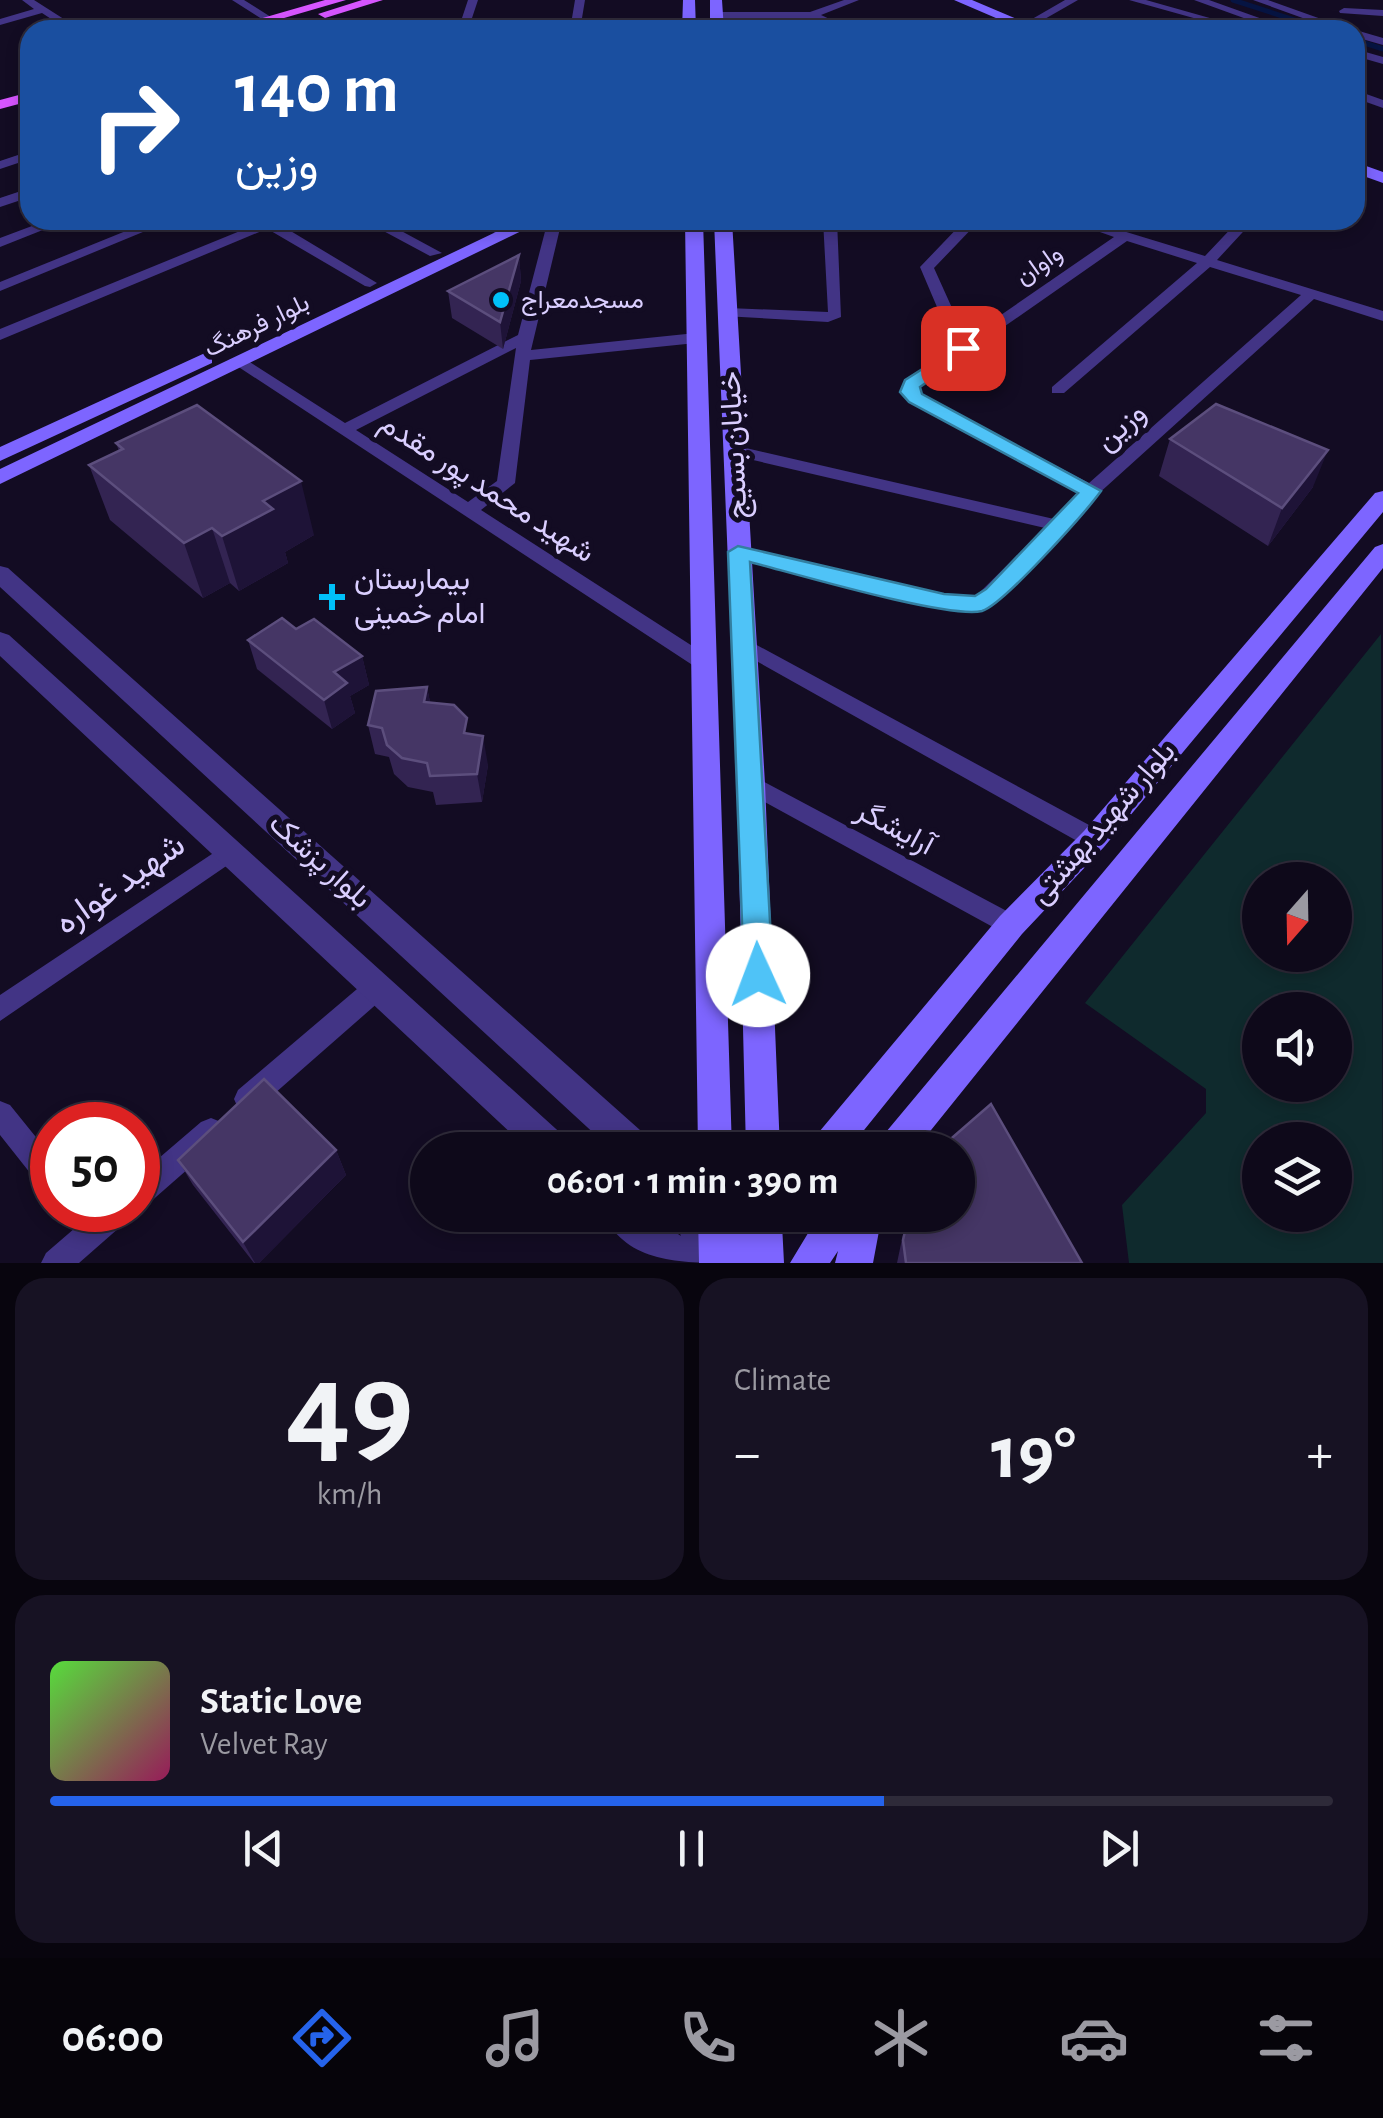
<!DOCTYPE html>
<html lang="en">
<head>
<meta charset="utf-8">
<style>
	body { margin:0; font-family:"Alegreya Sans",Vazirmatn,sans-serif; background:#171223; color:#f1f3f6; height:100vh; display:flex; flex-direction:column; font-size:38px; white-space:nowrap }
	* { box-sizing:border-box; margin:0 }
	p { font-size:32px; color:#9b9aa2 }
	.icon { flex:none; width:55px; height:55px; fill:none; stroke:currentColor; stroke-width:2; stroke-linecap:round; stroke-linejoin:round }
	.map { position:relative; height:1263px; overflow:hidden }
	.drawer { display:flex; flex-direction:column; gap:15px; padding:15px; background:#08050e; flex:1 }
	.drawer>* { flex:none }
	.hud { position:absolute; left:20px; top:20px; width:1345px; height:210px; border-radius:30px; box-shadow:0 5px 15px #0003,0 0 0 2px #2e2a39; background:#1a4fa0; color:#fff; overflow:hidden }
	.needle { width:65px; rotate:200deg }
	.fabs { position:absolute; left:1242px; top:862px; display:grid; gap:20px }
	.fabs a { display:grid; place-items:center; width:110px; height:110px; border-radius:50%; background:#0e091a; box-shadow:0 5px 15px #0003,0 0 0 2px #2e2a39; font-size:50px }
	.speed { position:absolute; left:30px; top:1102px; display:flex; gap:20px; font-size:50px; font-weight:700; text-align:center }
	.speed>* { display:grid; place-content:center; width:130px; height:130px; border-radius:50%; background:#0e091a; box-shadow:0 5px 15px #0003,0 0 0 2px #2e2a39; line-height:1 }
	.speed .limit { border:15px solid #d22; background:#fff; color:#111 }
	.pin { position:absolute; display:grid; place-items:center; width:85px; height:85px; color:#fff; margin:-42px; border-radius:20px; box-shadow:0 5px 15px #0006 }
	.me { position:absolute; width:110px; margin:-55px; rotate:358deg; stroke-linejoin:round; filter:drop-shadow(0 0 8px #0008) }
	.turn { display:flex; align-items:center; gap:35px; height:210px; padding:0 50px; font-size:45px }
	.turn .icon { width:130px; height:130px; stroke-width:2.5 }
	.turn b { display:block; font-size:70px; line-height:85px }
	.big { font-size:75px; font-weight:700; line-height:1.1 }
	.drawer .widget { flex:1; display:flex; flex-direction:column; justify-content:center; gap:15px; min-width:0; padding:0 35px; border-radius:30px; background:#171223 }
	.drawer .dial { align-items:center; gap:0 }
	.dial b { font-size:130px; line-height:1 }
	.song { display:flex; align-items:center; gap:30px }
	.cover { width:120px; height:120px; border-radius:15px; background:linear-gradient(135deg,hsl(110 70% 55%),hsl(330 70% 35%)) }
	.played { height:10px; border-radius:5px; background:linear-gradient(90deg,#2563eb 65%,#2e2a39 65%) }
	.keys { display:flex; justify-content:space-around; direction:ltr }
	.heat { display:flex; justify-content:space-between; align-items:center; font-size:55px; direction:ltr }
	.drawer .tiles { flex:1; display:grid; gap:15px; grid-template-columns:1fr 1fr }
	.widget:last-child { grid-column:span 2 }
	.trip { position:absolute; left:410px; top:1132px; width:565px; height:100px; border-radius:50px; background:#0e091a; box-shadow:0 5px 15px #0003,0 0 0 2px #2e2a39; font-weight:700; line-height:100px; text-align:center }
	.tab-bar { display:flex; height:160px; justify-content:space-around; align-items:center; background:#06040a; color:#9b9aa2 }
	.tab-bar .icon { width:70px; height:70px }
	.tab-bar .on { color:#2563eb }
	.tab-bar b { font-size:45px; color:#f1f3f6 }
	.map>svg:first-child { display:block }
</style>
</head>
<body>
<div class="map">
<svg width="1383" height="1263" viewBox="0 0 1383 1263">
	<rect width="100%" height="100%" fill="#130c23"/>
	<path fill="#0f2a2d" fill-rule="evenodd" d="M1381,634L1383,1263H1129L1122,1205L1206,1113V1089L1085,1003ZM1260,880H1335V955H1260ZM1260,1010H1335V1085H1260ZM1260,1140H1335V1215H1260Z"/>
	<g fill="none" stroke-linecap="round" stroke-linejoin="round">
		<path stroke="#061442" stroke-width="5" d="M1233,0L1325,30
			M1355,40L1383,49"/>
		<path fill="#423485" fill-rule="evenodd" d="M22,0H34L81,30H68L42,13L0,25V19L34,9Z
			M232,0H244L274,19L265,21Z
			M468,0H478L468,30H458Z
			M575,0H585L580,30H570Z
			M844,0H859L821,15L853,30H839L810,18H716L711,15L716,12H810Z
			M1065,0H1078L1029,28L1020,26Z
			M1129,0H1146L1238,26L1233,29Z
			M1194,0H1209L1293,30H1277Z
			M1253,0H1268L1352,30H1336Z
			M1344,8L1383,10V16L1340,13L1339,11Z
			M992,19L997,22L996,24L979,30H963Z
			M293,20L354,27L359,30L289,25L288,23Z
			M1354,30L1359,31L1383,38V45L1355,37Z
			M30,38V44L21,42L22,40Z
			M1355,49L1383,57V64L1355,56Z
			M1355,90L1383,100V108L1355,98Z
			M30,151V159L0,169V161Z
			M30,188V197L0,207V198Z
			M48,220H68L0,247V238Z
			M153,220H172L0,291V282Z
			M363,220H381L442,253L430,256Z
			M470,220H488L513,233L501,236Z
			M548,220H562L531,350L696,333L704,338L696,343L530,360L515,483L481,510L711,658L714,663L711,668H697L231,362L239,357L245,359L345,423L518,335ZM516,348L497,481L468,502L356,430Z
			M823,220H837L841,317L828,322L723,316V310L728,308L828,312Z
			M965,220H980L934,268L966,339L1114,237L1066,220H1087L1205,256L1239,220H1254L1217,260L1383,311V321L1314,299L1097,495L1000,599L979,611L944,609L732,557L730,553L732,549L739,547L944,595L975,597L1045,528L727,454L724,450L733,445L1054,519L1080,492L909,401L902,391L905,381L954,347L920,267ZM1127,241L1197,263L1052,387V393H1064L1210,267L1301,295L1089,483L921,395L919,386Z
			M262,222L279,224L377,283L370,287L365,286L271,231L264,230L0,340V329Z
			M742,637L1102,832L1106,839L1102,846L1094,848L1086,846L735,649L732,644L735,639Z
			M751,775L1020,918L1023,925L1020,932L1011,935L1002,932L743,790L740,784L743,778Z
			M230,842L238,844L242,851L238,858L0,1021V995Z
			M379,975L388,978L392,986L388,994L258,1108L248,1112L238,1108L234,1099L238,1090L370,978Z
			M0,1101L10,1105L52,1157V1192L42,1188L0,1135Z
			M211,1118L221,1122L225,1131L221,1140L148,1204L138,1208V1176L201,1122Z
			M65,1210H132L128,1220L79,1263H41L46,1253L75,1228Z"/>
		<path fill="#423485" fill-rule="evenodd" d="M0,566L8,568L649,1138L654,1150H612L0,587Z
			M0,632L9,635L566,1138L571,1150H529L0,656Z
			M604,1215H649L681,1236L672,1215H709L731,1263C681,1263 627,1263 604,1215Z"/>
		<path fill="#7d65ff" fill-rule="evenodd" d="M683,0H695L696,30H682Z
			M710,0H722L724,30H710Z
			M954,0H972L1043,30H1024Z
			M1355,162L1383,172V183L1355,173Z
			M521,220H544L0,484V469Z
			M685,220H703L732,1150H698Z
			M714,220H732L765,784L780,1150H746L737,784Z
			M205,353L212,355V363L0,461V447Z
			M1383,491V512L1104,847L1022,934L848,1150H809L814,1138L1000,916L1084,831L1375,493Z
			M1383,544V568L915,1150H876L881,1138L1375,547Z
			M698,1215H734L735,1227L745,1215H786L782,1224L784,1263H699Z
			M819,1215H882L873,1263H835L838,1251L830,1263H790Z"/>
		<path fill="#d655ff" fill-rule="evenodd" d="M325,0H346L243,30H221Z
			M362,0H383L325,18L318,14Z
			M30,92V101L0,109V100Z"/>
	</g>
	<path fill="#332452" d="M519,255L521,281L503,349L452,318L448,291Z
		M1170,439L1313,487L1268,546L1159,476Z
		M116,443L314,535L285,552L288,563L239,591L230,583L203,598L110,520L89,465L119,451Z
		M296,629L362,656L369,685L350,696L355,713L332,729L257,669L248,640Z
		M427,687L430,702L488,765L482,802L436,805L433,792L408,787L394,774L389,757L375,754L368,725Z
		M336,1150L346,1175L259,1263H254L193,1185L178,1160Z
		M907,1215H958L1082,1263H897Z"/>
	<path fill="#1e1337" d="M519,255L521,281L503,349L500,322Z
		M1328,450L1313,487L1268,546L1282,508Z
		M301,481L314,535L285,552L288,563L239,591L222,536L263,501Z
		M212,528L230,583L203,598L184,543Z
		M362,656L369,685L350,696L355,713L332,729L324,700L334,672Z
		M427,687L433,717L424,702Z
		M483,736L488,765L482,802L477,774Z
		M336,1150L346,1175L259,1263H255L243,1242Z"/>
	<path fill="#453665" stroke="#5c4e7d" stroke-width="2.5" d="M519,255L500,322L448,291Z
		M1216,404L1328,450L1282,508L1170,439Z
		M197,405L301,481L263,501L273,509L222,536L212,528L184,543L89,465L123,449L116,443Z
		M282,618L296,629L314,619L362,656L334,672L347,683L324,700L248,640Z
		M427,687L424,702L454,705L467,718L464,733L483,736L477,774L430,776L427,763L402,758L387,745L382,728L368,725L376,691Z
		M264,1079L336,1150L243,1242L178,1160Z
		M991,1104L1082,1263H906L903,1240L909,1215H958V1150H938Z"/>
	<path fill="#4fc3f7" stroke="#337fa1" stroke-width="2.5" d="M963,343L970,345V352L920,387L922,394L1101,491C1085,513 1003,605 982,611C948,619 793,573 750,562L773,975L769,984L758,987L748,984L744,975L728,552L738,546L944,594L975,596L986,589L1078,493L909,402L900,392L905,380Z"/>
	<g fill="#00c0f9" stroke="#130c23" stroke-width="4">
		<circle cx="501" cy="300" r="10"/>
		<path d="M327 582h10v10h10v10h-10v10h-10v-10h-10v-10h10z"/>
	</g>
	<g text-anchor="middle" dominant-baseline="central" stroke-width="10" stroke-linejoin="round" paint-order="stroke">
		<g font-size="25" fill="#daceff" stroke="#130c23">
			<text transform="translate(1039 265) rotate(-35)">واوان</text>
			<text transform="translate(257 326) rotate(-26)">بلوار فرهنگ</text>
		</g>
		<g font-size="25" fill="#daceff" stroke="#130c23" text-anchor="start">
			<text x="521" y="300">مسجدمعراج</text>
		</g>
		<g font-size="30" fill="#daceff" stroke="#130c23">
			<text transform="translate(1121 427) rotate(-42)">وزین</text>
			<text transform="translate(734 445) rotate(-93)">خیابان بسیج</text>
			<text transform="translate(487 488) rotate(33)">شهید محمد پور مقدم</text>
			<text transform="translate(1103 823) rotate(-49)">بلوار شهید بهشتی</text>
			<text transform="translate(895 828) rotate(28)">آرایشگر</text>
			<text transform="translate(320 861) rotate(42)">بلوار پزشک</text>
		</g>
		<g font-size="30" fill="#daceff" stroke="#130c23" text-anchor="start">
			<text x="354" y="580">بیمارستان<tspan x="354" dy="34">امام خمینی</tspan></text>
		</g>
		<g font-size="35" fill="#daceff" stroke="#130c23">
			<text transform="translate(120 884) rotate(-35)">شهید غواره</text>
		</g>
	</g>
</svg>
<div class="fabs">
<a><svg class="needle" viewBox="-14 -14 28 28"><path d="M0-13l5 13h-10z" fill="#e53935"/><path d="M0 13l5-13h-10z" fill="#9b9aa2"/></svg></a>
<a><svg class="icon" aria-label="sound" viewBox="0 0 24 24"><path d="M4 9h4l5-4v14l-5-4H4zM17 9q2 3 0 6"/></svg></a>
<a><svg class="icon" aria-label="layers" viewBox="0 0 24 24"><path d="M12 4l9 5-9 5-9-5zM3 14l9 5 9-5"/></svg></a>
</div>
<div class="speed"><div class="limit">50</div></div>
<div class="pin" style="left:963px;top:348px;background:#d93025"><svg class="icon" aria-label="arrive" viewBox="0 0 24 24"><path d="M6 21V4h12l-3 4 3 4H6"/></svg></div>
<svg class="me" style="left:758px;top:975px" viewBox="-20 -20 40 40"><circle r="19" fill="#fff"/><path d="M0-13L10 11 0 6-10 11z" fill="#4fc3f7"/></svg>
<div class="trip">06:01 · 1 min · 390 m</div>
<div class="hud">
<div class="turn"><svg class="icon" aria-label="right" viewBox="0 0 24 24"><path d="M7 20v-9h11M14 6l5 5-5 5"/></svg><div><b>140 m</b>وزین</div></div>
</div>
</div>
<section class="drawer">
<div class="tiles">
<div class="widget dial"><b>49</b><p>km/h</p></div>
<div class="widget"><p>Climate</p>
<div class="heat"><a>−</a><b class="big">19°</b><a>+</a></div>
</div>
<div class="widget">
<div class="song"><i class="cover"></i><div><b>Static Love</b><p>Velvet Ray</p></div></div>
<div class="played"></div>
<div class="keys"><svg class="icon" aria-label="previous" viewBox="0 0 24 24"><path d="M18 5L8 12l10 7zM5 5v14"/></svg><svg class="icon" aria-label="pause" viewBox="0 0 24 24"><path d="M8 5v14M16 5v14"/></svg><svg class="icon" aria-label="next" viewBox="0 0 24 24"><path d="M6 5l10 7-10 7zM19 5v14"/></svg></div>
</div>
</div>
</section>
<nav class="tab-bar">
<b>06:00</b>
<svg class="icon on" aria-label="directions" viewBox="0 0 24 24"><path d="M12 3l9 9-9 9-9-9zM9 14v-3h6M13 9l2 2-2 2"/></svg>
<svg class="icon" aria-label="music" viewBox="0 0 24 24"><path d="M9 18V5l10-2v13"/><circle cx="6" cy="18" r="3"/><circle cx="16" cy="16" r="3"/></svg>
<svg class="icon" aria-label="phone" viewBox="0 0 24 24"><path d="M5 4h4l2 5-3 2q2 4 5 5l2-3 5 2v4C11 20 4 13 5 4z"/></svg>
<svg class="icon" aria-label="climate" viewBox="0 0 24 24"><path d="M12 3v18M4 7l16 10M4 17L20 7"/></svg>
<svg class="icon" aria-label="car" viewBox="0 0 24 24"><path d="M5 17H2v-5l4-1 3-4h7l3 4 3 1v5h-3M9 17h6M6 11h13"/><circle cx="7" cy="17" r="2"/><circle cx="17" cy="17" r="2"/></svg>
<svg class="icon" aria-label="filters" viewBox="0 0 24 24"><path d="M4 7h16M4 17h16"/><circle cx="9" cy="7" r="2"/><circle cx="15" cy="17" r="2"/></svg>
</nav>
</body>
</html>
